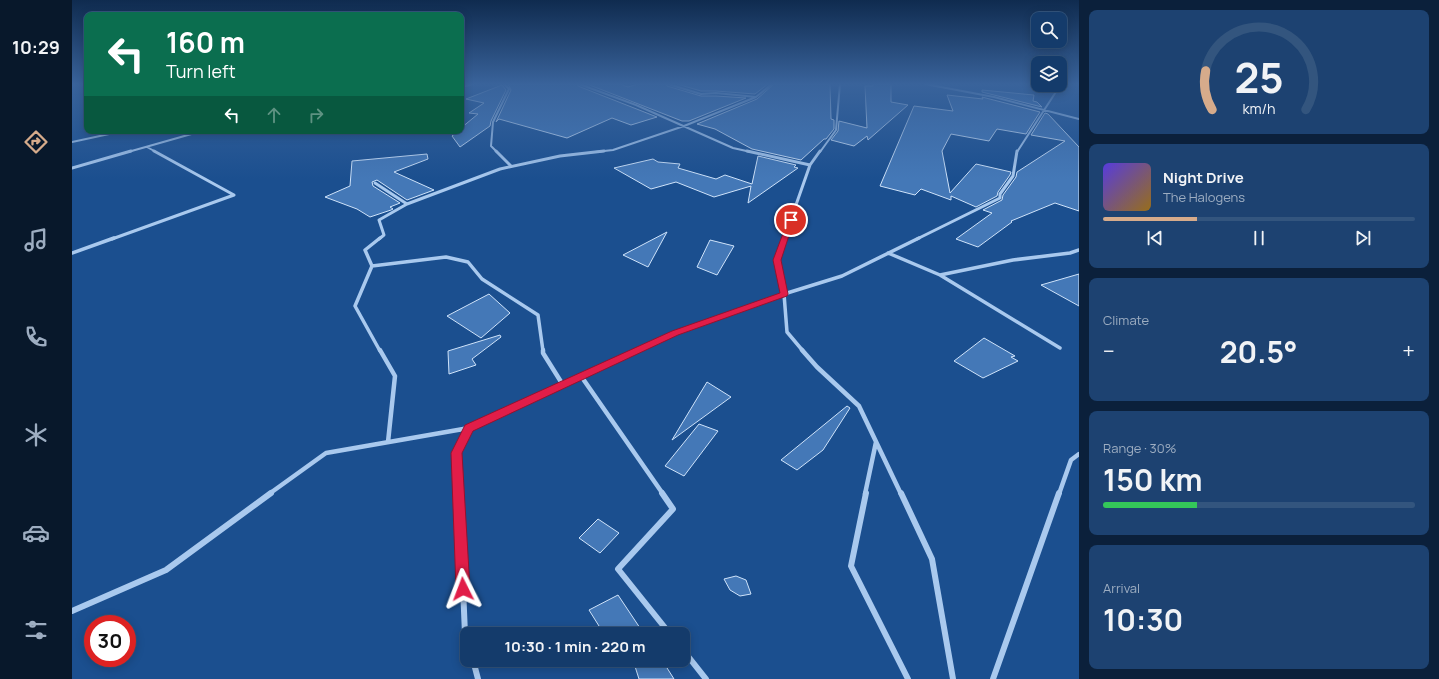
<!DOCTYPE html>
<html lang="en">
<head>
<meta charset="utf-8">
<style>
	body { margin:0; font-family:Manrope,sans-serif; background:#1d4271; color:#f1f3f6; height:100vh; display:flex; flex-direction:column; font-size:15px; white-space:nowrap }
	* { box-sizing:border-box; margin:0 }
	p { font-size:13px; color:#9dadc1 }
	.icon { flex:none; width:22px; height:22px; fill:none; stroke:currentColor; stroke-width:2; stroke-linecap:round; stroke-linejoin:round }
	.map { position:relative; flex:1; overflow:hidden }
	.panel { display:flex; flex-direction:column; gap:10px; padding:10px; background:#0b203b; width:360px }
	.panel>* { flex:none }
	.hud { position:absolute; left:12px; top:12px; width:380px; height:122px; border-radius:8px; box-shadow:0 2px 10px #0003,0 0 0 1px #33557e; background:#0b6e4f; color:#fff; overflow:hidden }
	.tools { position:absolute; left:959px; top:12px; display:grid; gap:8px }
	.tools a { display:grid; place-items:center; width:36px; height:36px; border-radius:8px; background:#143b6b; box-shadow:0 2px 10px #0003,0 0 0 1px #33557e; font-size:20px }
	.speed { position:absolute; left:12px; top:615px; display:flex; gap:8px; font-size:20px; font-weight:700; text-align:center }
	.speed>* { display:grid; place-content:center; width:52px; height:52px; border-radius:50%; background:#143b6b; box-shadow:0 2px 10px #0003,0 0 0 1px #33557e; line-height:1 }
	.speed .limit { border:6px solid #d22; background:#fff; color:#111 }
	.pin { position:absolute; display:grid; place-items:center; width:34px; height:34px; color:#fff; margin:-17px; border:2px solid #fff; border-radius:50%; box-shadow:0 1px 4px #0007 }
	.me { position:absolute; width:44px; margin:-22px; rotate:357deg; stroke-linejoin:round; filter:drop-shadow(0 0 3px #0008) }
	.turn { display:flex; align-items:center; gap:14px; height:84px; padding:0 16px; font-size:18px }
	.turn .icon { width:52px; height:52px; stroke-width:2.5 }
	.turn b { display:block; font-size:28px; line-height:34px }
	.lanes { display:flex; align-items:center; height:38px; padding:0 16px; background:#0003; justify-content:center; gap:20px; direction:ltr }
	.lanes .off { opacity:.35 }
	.big { font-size:30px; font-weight:700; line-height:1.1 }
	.panel .widget { flex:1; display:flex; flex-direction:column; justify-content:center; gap:6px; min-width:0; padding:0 14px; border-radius:8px; background:#1d4271 }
	.panel .dial { align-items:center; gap:0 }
	.dial svg { height:104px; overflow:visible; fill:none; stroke:#33557e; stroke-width:7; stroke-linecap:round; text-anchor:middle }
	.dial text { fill:#f1f3f6; stroke:none }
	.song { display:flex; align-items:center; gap:12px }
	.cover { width:48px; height:48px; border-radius:6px; background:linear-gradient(135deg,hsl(250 70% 55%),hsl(40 70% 35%)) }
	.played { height:4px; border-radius:2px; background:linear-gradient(90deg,#d6ab8b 30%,#33557e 30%) }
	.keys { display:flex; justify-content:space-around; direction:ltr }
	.heat { display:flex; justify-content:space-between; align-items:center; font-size:22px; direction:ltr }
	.charge { height:6px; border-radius:3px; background:linear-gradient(90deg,#34c759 30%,#33557e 0) }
	.trip { position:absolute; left:388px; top:627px; width:230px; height:40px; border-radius:8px; background:#143b6b; box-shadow:0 2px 10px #0003,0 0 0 1px #33557e; font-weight:700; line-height:40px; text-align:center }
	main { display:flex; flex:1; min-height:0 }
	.menu { display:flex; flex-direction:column; width:72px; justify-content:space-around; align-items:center; background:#08182b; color:#9dadc1 }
	.menu .icon { width:28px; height:28px }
	.menu .on { color:#d6ab8b }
	.menu b { font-size:18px; color:#f1f3f6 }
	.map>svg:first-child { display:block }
</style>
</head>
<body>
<main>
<nav class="menu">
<b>10:29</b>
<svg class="icon on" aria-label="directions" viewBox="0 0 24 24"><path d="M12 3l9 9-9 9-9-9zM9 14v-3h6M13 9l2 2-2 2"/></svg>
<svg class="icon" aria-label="music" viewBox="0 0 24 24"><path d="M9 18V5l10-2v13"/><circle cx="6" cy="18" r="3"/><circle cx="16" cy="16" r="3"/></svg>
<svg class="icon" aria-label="phone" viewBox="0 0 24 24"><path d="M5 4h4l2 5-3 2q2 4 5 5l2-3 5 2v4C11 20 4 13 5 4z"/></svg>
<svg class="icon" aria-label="climate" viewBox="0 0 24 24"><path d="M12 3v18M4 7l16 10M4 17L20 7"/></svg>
<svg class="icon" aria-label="car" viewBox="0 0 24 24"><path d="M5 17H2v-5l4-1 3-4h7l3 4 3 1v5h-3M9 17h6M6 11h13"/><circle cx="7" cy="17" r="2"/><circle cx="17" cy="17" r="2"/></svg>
<svg class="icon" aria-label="filters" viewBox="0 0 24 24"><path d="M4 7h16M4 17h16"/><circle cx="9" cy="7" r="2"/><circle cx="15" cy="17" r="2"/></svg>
</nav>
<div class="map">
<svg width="1007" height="679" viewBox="0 0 1007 679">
	<rect width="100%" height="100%" fill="#1b4f8f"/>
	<path fill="#4478b7" stroke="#cfe3fa" d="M436,84H505L506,86L585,117L559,125L540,118L495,138L427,119L424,122L439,90Z
		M515,84H548L556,87L566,84H594L595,86L629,96H644L674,98L617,121H610Z
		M605,84H696L683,94L644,91H629Z
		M702,84H758L759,119L762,120V129L754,139H752L729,160L680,149L643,129L625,124L685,99Z
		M801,84H819V102L836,105L796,140L795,136L782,146L759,140L766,131L767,121L795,128L793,86H801Z
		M430,85L434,90L419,121L418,126L388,147L380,136L386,131H389V128L406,114L397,113L412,103L394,99Z
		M910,90L962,95L961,101L965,102L970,107L910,92Z
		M875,95L911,99L910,97L968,112L954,134L925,129L917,141L879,134L870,151L878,193L904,164L939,172L938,175L926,192L925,196L904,207L879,196V200L849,189L843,195L808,186L842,106L881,111Z
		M973,113L976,114L1007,147V211L983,203L939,221L940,222L906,247L884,239L920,213L911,210L930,200L931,195L944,177L945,172L993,141L959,135Z
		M355,154L356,159L322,172L362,190L335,200L305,180L300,182L301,186L328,203L318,207L321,209L319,210L298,217L285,209L253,197L278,186L280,161Z
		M686,156L724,165L722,167L726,168L676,203L679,186L642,197L604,182L579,189L542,168L581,159L586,162L608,164L606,168L644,179L653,175L680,184Z
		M595,232L576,267L551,255Z
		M638,240L662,246L645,275L625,267Z
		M1007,274V306L969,285Z
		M417,294L438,313L409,338L375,316Z
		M428,335L429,337L400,359L404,365L377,374L376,351Z
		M912,338L943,356L939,357L946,361L911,378L882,361Z
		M635,382L659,397L600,440Z
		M775,406L778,408L751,450L725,470L709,460Z
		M627,424L646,431L612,476L593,466Z
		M526,519L547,533L528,553L507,538Z
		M664,576L674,580L679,594L668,596L658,590L652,579Z
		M546,595L572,634H532L517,610Z
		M561,660H590L602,679H567Z"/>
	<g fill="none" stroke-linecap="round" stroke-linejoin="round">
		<path stroke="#a9c9ee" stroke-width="2" d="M507,84L564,105L661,148L679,152
			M596,84L629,94L644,93L684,97
			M853,84L922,97L1007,119
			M389,87L401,84
			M0,142L51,131
			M75,147L84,152
			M56,152L130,131
			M425,152L419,146L421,122L437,89L432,84
			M523,152L541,150L612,126L684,97L700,84
			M748,152L764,130L768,84
			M945,152L989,84"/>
		<path stroke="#a9c9ee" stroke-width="3" d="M424,151L439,166
			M675,151L738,165
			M0,168L59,151
			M303,183L335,204L307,220L312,235L307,239
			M335,204L428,169L488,156L532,151
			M40,239L162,195L82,151
			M712,239L738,165L748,151
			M845,239L928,198V194L941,176L945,151"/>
		<path stroke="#a9c9ee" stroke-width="3.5" d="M713,238L705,260L712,294L715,332L731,351
			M0,253L42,238
			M816,253L868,275L988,348
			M300,266L293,250L308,238
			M868,275L941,260L998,253L1007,250
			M308,351L283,306L300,266L374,257L396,262L410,279L466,315L471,351
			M565,351L603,333L712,294L770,276L847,238"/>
		<path stroke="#a9c9ee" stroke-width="4.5" d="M308,350L323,376L316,442
			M471,350V353L491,385
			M730,350L745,367L787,406L829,494
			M509,376L591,494
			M197,494L254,453L397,428
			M387,494L385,453L397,428L567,350
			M793,494L804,442
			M987,494L999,460L1007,454"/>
		<path stroke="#a9c9ee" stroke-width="6" d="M387,493L393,634L395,640
			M590,493L601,509L546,569L598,634
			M794,493L779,566L836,679
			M829,493L860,559L881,679
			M0,611L94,570L199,493
			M611,650L634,679
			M401,660L406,679
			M921,679L987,493"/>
	</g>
	<linearGradient id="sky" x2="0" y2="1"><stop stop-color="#0f2b4f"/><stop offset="0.47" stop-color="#39639b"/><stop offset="1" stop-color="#39639b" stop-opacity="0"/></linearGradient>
	<rect width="1007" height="179" fill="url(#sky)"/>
	<path fill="#e11d48" stroke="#92132f" d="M719,217L722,220L709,260L716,294L715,296L606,335L401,431L390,453L398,589L396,593L391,595L386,593L384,589L379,453L393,425L600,331L708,293L701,260L716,220Z"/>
</svg>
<div class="tools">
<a><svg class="icon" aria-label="search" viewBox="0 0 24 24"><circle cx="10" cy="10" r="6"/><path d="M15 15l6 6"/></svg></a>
<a><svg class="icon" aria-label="layers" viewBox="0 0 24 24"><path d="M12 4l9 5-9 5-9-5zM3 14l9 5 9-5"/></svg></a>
</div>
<div class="speed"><div class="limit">30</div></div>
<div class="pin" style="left:719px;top:220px;background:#d93025"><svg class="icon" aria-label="arrive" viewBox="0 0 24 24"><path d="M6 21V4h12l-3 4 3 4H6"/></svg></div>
<svg class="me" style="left:391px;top:589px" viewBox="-20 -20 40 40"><path d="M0-17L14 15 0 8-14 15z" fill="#e11d48" stroke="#fff" stroke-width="4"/></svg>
<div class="trip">10:30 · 1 min · 220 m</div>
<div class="hud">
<div class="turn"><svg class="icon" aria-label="left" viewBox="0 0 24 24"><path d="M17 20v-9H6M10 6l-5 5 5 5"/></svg><div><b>160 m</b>Turn left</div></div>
<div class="lanes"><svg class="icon" aria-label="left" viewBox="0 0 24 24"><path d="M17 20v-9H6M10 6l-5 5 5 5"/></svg><svg class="icon off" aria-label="ahead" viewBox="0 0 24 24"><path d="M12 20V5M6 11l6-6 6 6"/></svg><svg class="icon off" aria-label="right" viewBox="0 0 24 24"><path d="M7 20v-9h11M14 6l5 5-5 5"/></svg></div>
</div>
</div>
<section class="panel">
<div class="widget dial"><svg viewBox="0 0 100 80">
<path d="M14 69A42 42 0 1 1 86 69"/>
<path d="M14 69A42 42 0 0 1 9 39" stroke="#d6ab8b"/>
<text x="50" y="56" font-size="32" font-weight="700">25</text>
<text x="50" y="72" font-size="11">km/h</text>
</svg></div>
<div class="widget">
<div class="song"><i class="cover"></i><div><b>Night Drive</b><p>The Halogens</p></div></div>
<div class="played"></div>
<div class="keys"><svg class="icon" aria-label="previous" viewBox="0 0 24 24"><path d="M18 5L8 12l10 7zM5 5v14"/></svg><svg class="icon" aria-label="pause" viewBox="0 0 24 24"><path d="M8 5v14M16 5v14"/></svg><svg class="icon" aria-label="next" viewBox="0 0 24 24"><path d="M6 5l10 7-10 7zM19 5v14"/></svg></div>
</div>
<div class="widget"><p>Climate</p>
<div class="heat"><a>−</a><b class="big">20.5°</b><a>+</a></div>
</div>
<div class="widget"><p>Range · 30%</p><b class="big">150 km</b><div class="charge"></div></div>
<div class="widget"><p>Arrival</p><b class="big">10:30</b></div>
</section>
</main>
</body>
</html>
